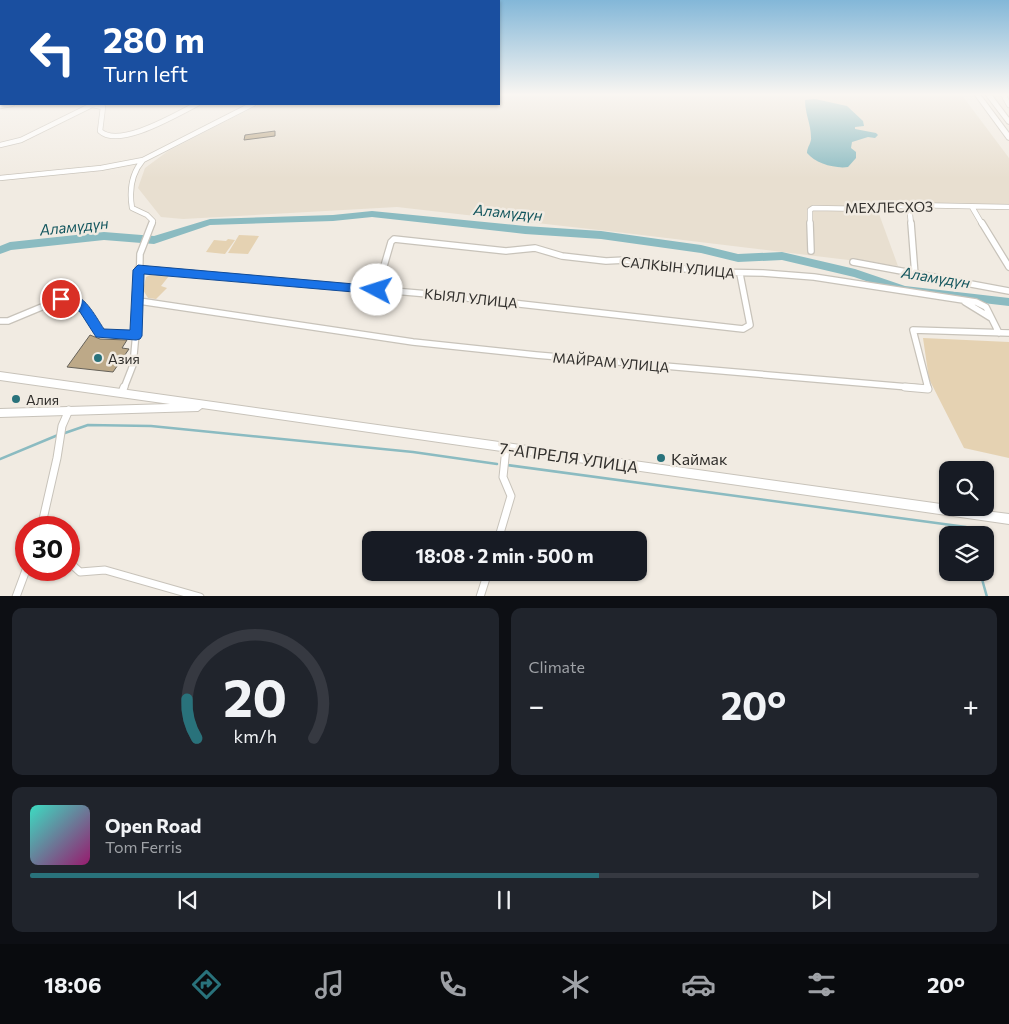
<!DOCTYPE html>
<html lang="en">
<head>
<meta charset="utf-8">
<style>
	body { margin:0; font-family:Commissioner,sans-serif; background:#20242c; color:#f1f3f6; height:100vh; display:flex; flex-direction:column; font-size:19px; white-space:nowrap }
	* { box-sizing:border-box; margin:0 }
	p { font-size:16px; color:#9ea1a6 }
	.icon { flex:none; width:28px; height:28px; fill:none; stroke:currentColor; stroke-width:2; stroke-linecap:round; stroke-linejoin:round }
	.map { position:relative; height:596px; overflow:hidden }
	.sheet { display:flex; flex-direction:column; gap:12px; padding:12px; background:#0d0f14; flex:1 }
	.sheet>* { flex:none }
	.banner { position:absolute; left:0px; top:0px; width:500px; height:105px; box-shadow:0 1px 4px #0004; background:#1a4fa0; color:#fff; overflow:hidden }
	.controls { position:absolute; left:939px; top:461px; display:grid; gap:10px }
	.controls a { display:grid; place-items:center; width:55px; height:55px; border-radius:10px; background:#171b24; box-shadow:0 1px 4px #0004; font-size:25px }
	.speed { position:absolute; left:15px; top:516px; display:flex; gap:10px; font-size:25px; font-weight:700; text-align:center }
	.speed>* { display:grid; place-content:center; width:65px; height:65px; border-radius:50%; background:#171b24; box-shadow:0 1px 4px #0004; line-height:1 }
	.speed .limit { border:8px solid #d22; background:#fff; color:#111 }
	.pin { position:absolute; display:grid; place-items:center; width:42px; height:42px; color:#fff; margin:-21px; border:2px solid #fff; border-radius:50%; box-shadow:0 1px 5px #0007 }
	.me { position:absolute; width:55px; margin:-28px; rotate:275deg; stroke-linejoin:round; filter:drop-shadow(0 0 4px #0008) }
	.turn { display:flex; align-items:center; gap:18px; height:105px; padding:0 20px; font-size:22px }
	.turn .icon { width:65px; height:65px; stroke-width:2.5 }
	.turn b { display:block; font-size:35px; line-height:42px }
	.big { font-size:38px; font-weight:700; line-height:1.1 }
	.sheet .widget { flex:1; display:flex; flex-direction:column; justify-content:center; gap:8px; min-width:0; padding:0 18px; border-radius:10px; background:#20242c }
	.sheet .dial { align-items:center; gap:0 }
	.dial svg { height:130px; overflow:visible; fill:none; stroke:#363941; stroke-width:7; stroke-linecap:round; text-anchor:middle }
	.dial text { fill:#f1f3f6; stroke:none }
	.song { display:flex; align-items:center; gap:15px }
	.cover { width:60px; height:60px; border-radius:8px; background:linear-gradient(135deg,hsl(170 70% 55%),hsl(320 70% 35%)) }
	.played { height:5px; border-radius:2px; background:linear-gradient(90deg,#29727b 60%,#363941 60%) }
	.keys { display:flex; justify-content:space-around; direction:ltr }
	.heat { display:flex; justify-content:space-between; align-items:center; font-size:28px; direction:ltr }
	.sheet .tiles { flex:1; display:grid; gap:12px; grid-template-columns:1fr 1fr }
	.widget:last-child { grid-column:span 2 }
	.trip { position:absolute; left:362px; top:531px; width:285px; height:50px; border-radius:10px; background:#171b24; box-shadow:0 1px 4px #0004; font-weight:700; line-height:50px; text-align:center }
	.menu { display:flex; height:80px; justify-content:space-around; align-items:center; background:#090b0e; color:#9ea1a6 }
	.menu .icon { width:35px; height:35px }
	.menu .current { color:#29727b }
	.menu b { font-size:22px; color:#f1f3f6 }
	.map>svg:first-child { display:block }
</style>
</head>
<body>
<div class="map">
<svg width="1009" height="597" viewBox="0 0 1009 597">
	<rect width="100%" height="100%" fill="#f1ebe2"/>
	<path fill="#e8dfd0" d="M499,94H961L1009,158V205L875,203L898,266L625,233L397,207L183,219L161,217L138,188L145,168L168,151L260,104H499Z"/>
	<path fill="#e5d2b2" d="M239,235L259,236L248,254L228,253Z
		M228,239L235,240L225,254L206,252L214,240L226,241Z
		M152,274L169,276L161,286L167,288L156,299L148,298L143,290L146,277Z
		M923,338L1009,342V458L964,448L929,379Z"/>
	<path fill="#8bbbc1" d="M815,99L847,106L863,121L864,126L855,127V129L876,133L878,135L875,138L868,137L852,142L851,148L856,152V158L848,167C835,169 815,163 807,153C807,147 812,142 811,137C811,124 805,114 805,100Z"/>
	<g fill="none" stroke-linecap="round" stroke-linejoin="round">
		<path stroke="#8bbbc1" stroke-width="2.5" d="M62,434L88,425L151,426L413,452L497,464
			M0,459L58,435
			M507,465L966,527L969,535
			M980,572L987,597"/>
		<path fill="#8bbbc1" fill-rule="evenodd" d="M372,211L525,226L601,231L701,245L738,254L782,252L855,269L905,286L1009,298V306L905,294L854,277L782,260L738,262L701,253L601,239L525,234L372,217L333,221L210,225L154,244L104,240L11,250L0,254V246L10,242L104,232L154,236L210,219L333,215Z"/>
	</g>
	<path fill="#bda988" stroke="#66625a" d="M275,131V136L244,140L245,135Z
		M90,335L100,339L127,340L122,348L129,349L113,372L67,367Z"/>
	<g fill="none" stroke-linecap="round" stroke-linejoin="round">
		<g stroke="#c8c3ba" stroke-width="6">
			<path id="street-far2" d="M1003,94L1009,105
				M0,106L12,104
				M0,145L21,140L92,105L103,107L100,131C119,149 177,114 197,104
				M0,178L101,168L143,160
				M909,205L911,224
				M972,207L982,224
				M152,224L153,221L147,215L132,208C129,190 131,174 143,160L253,104
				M810,224V210L813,208L869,209L909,205L1009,207"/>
		</g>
		<g stroke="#c8c3ba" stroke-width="8">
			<path id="street-far1" d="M810,223L811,251
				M911,223L915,275
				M982,223L1009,267
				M853,262L1009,291
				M138,269L440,295L743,329L750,325L740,274
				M377,290L391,242L394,239L506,251L535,248L562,256L606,261L626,260L706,272L763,273L814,277L976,302L986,307L999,333
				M139,301L413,342L536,355L920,388
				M965,302L991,318
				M0,321H8L61,299L70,298L84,308L100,334L136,336
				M124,388L133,365L139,301L140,254L152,223
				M928,388L913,330L1009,333"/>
		</g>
		<g stroke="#c8c3ba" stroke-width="9">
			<path id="street" d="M905,387L928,389L927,387
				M122,392L124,387
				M41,528L57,458L62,426L69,410
				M498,540L511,496L503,477L506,448
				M69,562L80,572L105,570L200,597
				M16,597L26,570
				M480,597L488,572"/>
		</g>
		<g stroke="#c8c3ba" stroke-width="2">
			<path id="secondary" d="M0,372L948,505V508H962L1009,514V524L202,408L198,411L0,417V409L170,404L0,380Z"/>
		</g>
		<g stroke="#c8c3ba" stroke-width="2">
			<path id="primary" d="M974,94H980L1009,133V140L1007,139Z
				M985,94H991L1009,118V124L1007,123Z"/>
		</g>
		<use href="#street-far2" stroke="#fff" stroke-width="4.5"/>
		<use href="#street-far1" stroke="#fff" stroke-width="5.5"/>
		<use href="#street" stroke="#fff" stroke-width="7"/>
		<use href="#secondary" fill="#fff" fill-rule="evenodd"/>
		<use href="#primary" fill="#fff" fill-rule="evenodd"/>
	</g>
	<linearGradient id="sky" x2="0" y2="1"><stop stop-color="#83b7d8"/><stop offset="0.53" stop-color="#f9f6f2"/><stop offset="1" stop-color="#f9f6f2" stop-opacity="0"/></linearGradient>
	<rect width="1009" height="178" fill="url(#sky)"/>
	<path fill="#1a73e8" stroke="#114b97" d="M138,265L377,286L382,290L377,294L144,274L142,336L140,339L136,340L96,337L80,312L68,303H61L55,299C58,295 60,295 66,294C84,292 95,316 104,329L130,330L133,270Z"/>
	<g fill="#29727b" stroke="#f1ebe2" stroke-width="2">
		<circle cx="98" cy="358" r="5"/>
		<circle cx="16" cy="399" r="5"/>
		<circle cx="661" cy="458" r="5"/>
	</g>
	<g text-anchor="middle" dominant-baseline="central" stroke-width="5" stroke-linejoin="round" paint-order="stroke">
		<g font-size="14" fill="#312f2c" stroke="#f1ebe2">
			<text transform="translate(889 207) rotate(-1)">МЕХЛЕСХОЗ</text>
			<text transform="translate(678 267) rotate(6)">САЛКЫН УЛИЦА</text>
			<text transform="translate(471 298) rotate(6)">КЫЯЛ УЛИЦА</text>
			<text transform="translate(611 362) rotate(5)">МАЙРАМ УЛИЦА</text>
		</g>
		<g font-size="14" fill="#312f2c" stroke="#f1ebe2" text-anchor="start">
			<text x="108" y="358">Азия</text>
			<text x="26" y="399">Алия</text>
		</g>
		<g font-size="15" font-style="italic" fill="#13565e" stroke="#f1ebe2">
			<text transform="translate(508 212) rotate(5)">Аламүдүн</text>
			<text transform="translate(74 226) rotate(-6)">Аламүдүн</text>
			<text transform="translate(936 277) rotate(9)">Аламүдүн</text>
		</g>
		<g font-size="16" fill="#312f2c" stroke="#f1ebe2">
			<text transform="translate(569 457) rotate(8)">7-АПРЕЛЯ УЛИЦА</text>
		</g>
		<g font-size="16" fill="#312f2c" stroke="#f1ebe2" text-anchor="start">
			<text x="671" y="458">Каймак</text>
		</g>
	</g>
</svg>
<div class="controls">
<a><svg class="icon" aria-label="search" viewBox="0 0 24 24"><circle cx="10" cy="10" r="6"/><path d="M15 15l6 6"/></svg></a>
<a><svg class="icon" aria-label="layers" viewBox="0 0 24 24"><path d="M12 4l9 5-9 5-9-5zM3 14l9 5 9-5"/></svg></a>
</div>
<div class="speed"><div class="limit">30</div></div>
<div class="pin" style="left:61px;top:299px;background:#d93025"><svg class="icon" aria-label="arrive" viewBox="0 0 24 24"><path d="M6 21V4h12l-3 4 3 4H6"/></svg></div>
<svg class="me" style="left:377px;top:290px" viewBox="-20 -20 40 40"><circle r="19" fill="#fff"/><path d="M0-13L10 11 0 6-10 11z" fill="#1a73e8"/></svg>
<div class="trip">18:08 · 2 min · 500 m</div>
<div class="banner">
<div class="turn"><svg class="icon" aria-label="left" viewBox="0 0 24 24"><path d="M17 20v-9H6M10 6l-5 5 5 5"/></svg><div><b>280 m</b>Turn left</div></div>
</div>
</div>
<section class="sheet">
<div class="tiles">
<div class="widget dial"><svg viewBox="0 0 100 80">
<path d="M14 69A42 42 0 1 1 86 69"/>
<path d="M14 69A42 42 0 0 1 8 45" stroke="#29727b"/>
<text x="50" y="56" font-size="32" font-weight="700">20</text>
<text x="50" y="72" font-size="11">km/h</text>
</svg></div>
<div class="widget"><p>Climate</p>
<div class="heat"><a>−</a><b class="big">20°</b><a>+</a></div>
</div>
<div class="widget">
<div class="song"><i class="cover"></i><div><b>Open Road</b><p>Tom Ferris</p></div></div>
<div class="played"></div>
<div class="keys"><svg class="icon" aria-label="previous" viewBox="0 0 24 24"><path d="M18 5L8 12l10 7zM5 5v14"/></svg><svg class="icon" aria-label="pause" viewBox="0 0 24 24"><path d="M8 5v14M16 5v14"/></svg><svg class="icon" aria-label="next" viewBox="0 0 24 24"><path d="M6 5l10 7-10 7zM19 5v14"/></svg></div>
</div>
</div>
</section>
<nav class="menu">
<b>18:06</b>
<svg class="icon current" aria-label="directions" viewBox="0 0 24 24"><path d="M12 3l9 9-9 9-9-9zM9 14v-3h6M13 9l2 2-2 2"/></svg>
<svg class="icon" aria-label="music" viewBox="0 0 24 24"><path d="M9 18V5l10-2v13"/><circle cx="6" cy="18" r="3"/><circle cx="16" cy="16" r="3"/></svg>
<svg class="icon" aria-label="phone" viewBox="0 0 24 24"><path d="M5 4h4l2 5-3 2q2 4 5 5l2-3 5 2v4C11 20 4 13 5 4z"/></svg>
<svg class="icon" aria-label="climate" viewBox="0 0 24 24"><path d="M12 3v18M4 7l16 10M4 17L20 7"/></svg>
<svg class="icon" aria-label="car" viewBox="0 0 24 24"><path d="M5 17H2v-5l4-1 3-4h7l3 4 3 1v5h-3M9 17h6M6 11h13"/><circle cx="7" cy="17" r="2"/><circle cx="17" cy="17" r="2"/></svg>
<svg class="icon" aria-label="filters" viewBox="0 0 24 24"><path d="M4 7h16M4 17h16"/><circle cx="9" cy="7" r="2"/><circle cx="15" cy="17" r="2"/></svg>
<b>20°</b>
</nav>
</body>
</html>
